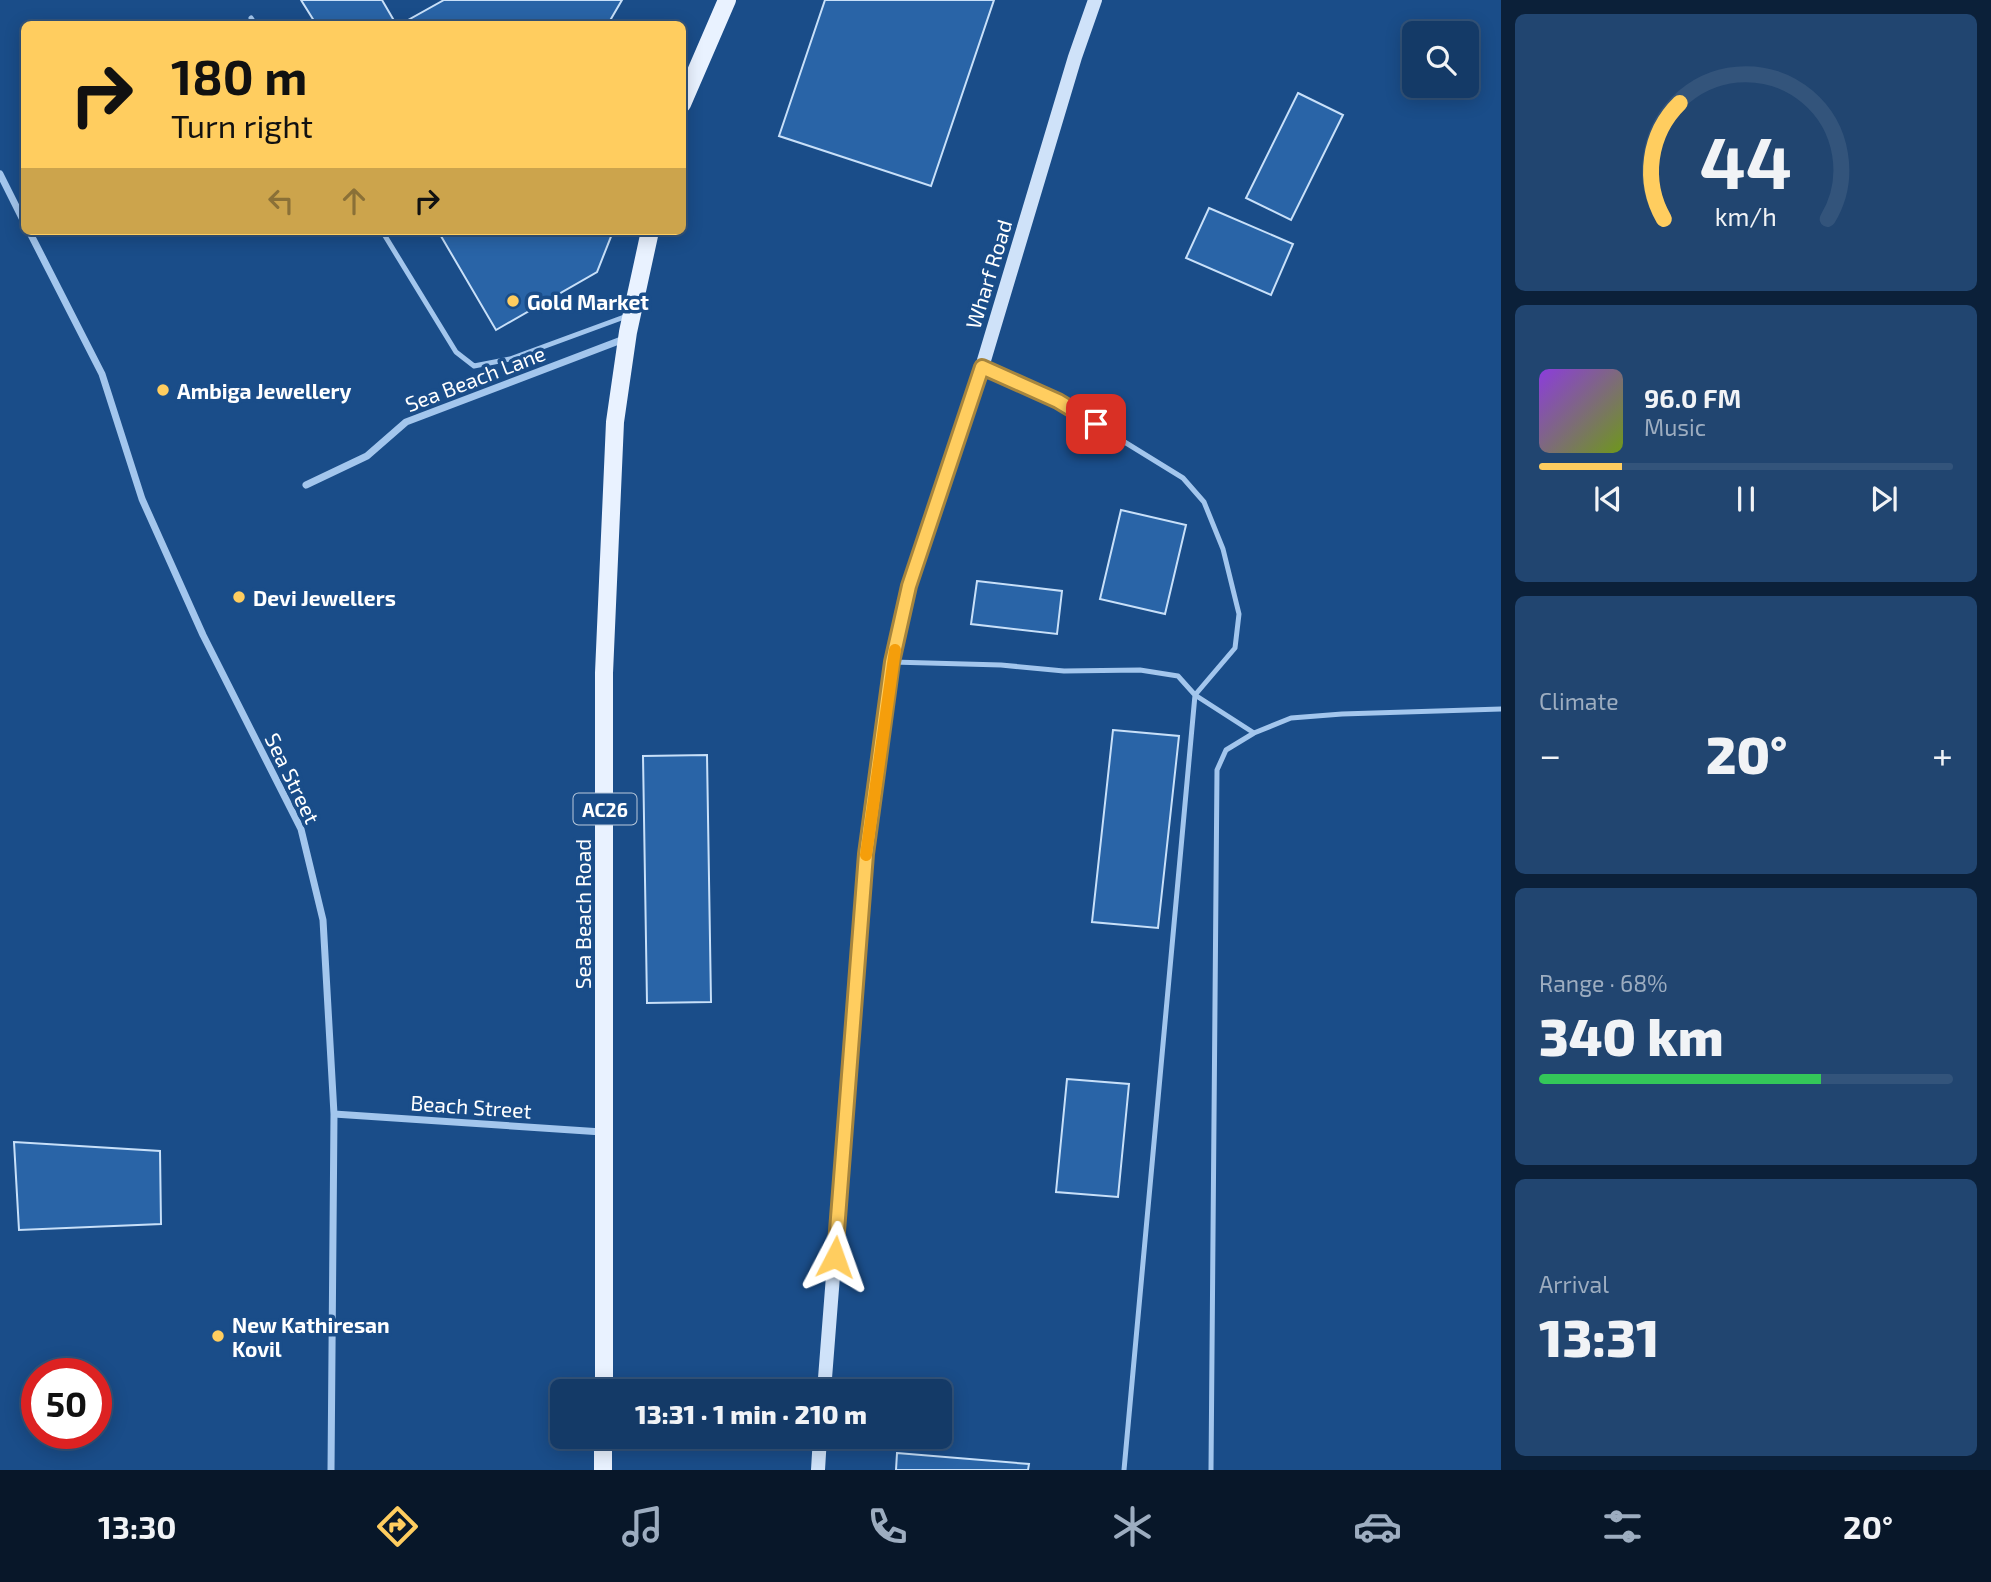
<!DOCTYPE html>
<html lang="en">
<head>
<meta charset="utf-8">
<style>
	body { margin:0; font-family:"Exo 2",sans-serif; background:#214570; color:#f1f3f6; height:100vh; display:flex; flex-direction:column; font-size:26px; white-space:nowrap }
	* { box-sizing:border-box; margin:0 }
	p { font-size:23px; color:#9dadc0 }
	.icon { flex:none; width:38px; height:38px; fill:none; stroke:currentColor; stroke-width:2; stroke-linecap:round; stroke-linejoin:round }
	.map { position:relative; flex:1; overflow:hidden }
	.sheet { display:flex; flex-direction:column; gap:14px; padding:14px; background:#0b2039; width:490px }
	.sheet>* { flex:none }
	.hud { position:absolute; left:21px; top:21px; width:665px; height:214px; border-radius:10px; box-shadow:0 4px 18px #0003,0 0 0 2px #33547b; background:#ffcd5f; color:#111; overflow:hidden }
	.controls { position:absolute; left:1402px; top:21px; display:grid; gap:14px }
	.controls a { display:grid; place-items:center; width:77px; height:77px; border-radius:10px; background:#143a67; box-shadow:0 4px 18px #0003,0 0 0 2px #33547b; font-size:35px }
	.speed { position:absolute; left:21px; top:1358px; display:flex; gap:14px; font-size:35px; font-weight:700; text-align:center }
	.speed>* { display:grid; place-content:center; width:91px; height:91px; border-radius:50%; background:#143a67; box-shadow:0 4px 18px #0003,0 0 0 2px #33547b; line-height:1 }
	.speed .limit { border:10px solid #d22; background:#fff; color:#111 }
	.pin { position:absolute; display:grid; place-items:center; width:60px; height:60px; color:#fff; margin:-30px; border-radius:14px; box-shadow:0 4px 10px #0006 }
	.me { position:absolute; width:77px; margin:-38px; rotate:4deg; stroke-linejoin:round; filter:drop-shadow(0 0 5px #0008) }
	.turn { display:flex; align-items:center; gap:24px; height:147px; padding:0 35px; font-size:32px }
	.turn .icon { width:91px; height:91px; stroke-width:2.5 }
	.turn b { display:block; font-size:49px; line-height:60px }
	.lanes { display:flex; align-items:center; height:66px; padding:0 35px; background:#0003; justify-content:center; gap:35px; direction:ltr }
	.lanes .off { opacity:.35 }
	.big { font-size:52px; font-weight:800; line-height:1.1 }
	.sheet .card { flex:1; display:flex; flex-direction:column; justify-content:center; gap:10px; min-width:0; padding:0 24px; border-radius:10px; background:#214570 }
	.sheet .dial { align-items:center; gap:0 }
	.dial svg { height:182px; overflow:visible; fill:none; stroke:#33547b; stroke-width:7; stroke-linecap:round; text-anchor:middle }
	.dial text { fill:#f1f3f6; stroke:none }
	.song { display:flex; align-items:center; gap:21px }
	.cover { width:84px; height:84px; border-radius:10px; background:linear-gradient(135deg,hsl(270 70% 55%),hsl(80 70% 35%)) }
	.played { height:7px; border-radius:4px; background:linear-gradient(90deg,#ffcd5f 20%,#33547b 20%) }
	.keys { display:flex; justify-content:space-around; direction:ltr }
	.heat { display:flex; justify-content:space-between; align-items:center; font-size:38px; direction:ltr }
	.charge { height:10px; border-radius:5px; background:linear-gradient(90deg,#34c759 68%,#33547b 0) }
	.trip { position:absolute; left:550px; top:1379px; width:402px; height:70px; border-radius:10px; background:#143a67; box-shadow:0 4px 18px #0003,0 0 0 2px #33547b; font-weight:800; line-height:70px; text-align:center }
	.menu { display:flex; height:112px; justify-content:space-around; align-items:center; background:#081729; color:#9dadc0 }
	.menu .icon { width:49px; height:49px }
	.menu .current { color:#ffcd5f }
	.menu b { font-size:32px; color:#f1f3f6 }
	main { display:flex; flex:1; min-height:0 }
	.map>svg:first-child { display:block }
</style>
</head>
<body>
<main>
<div class="map">
<svg width="1501" height="1470" viewBox="0 0 1501 1470">
	<rect width="100%" height="100%" fill="#1a4d89"/>
	<path fill="#2964a7" stroke="#c8e0f9" stroke-width="2" d="M301,0H382L396,24H316Z
		M444,0H622L608,24H401Z
		M825,0H994L931,186L779,136Z
		M1298,93L1343,115L1291,220L1246,198Z
		M1209,208L1293,244L1271,295L1186,258Z
		M438,231H612V234L597,272L496,330Z
		M1121,510L1186,525L1165,614L1100,599Z
		M977,581L1062,591L1057,634L971,624Z
		M1113,730L1179,736L1158,928L1092,922Z
		M707,755L711,1002L647,1003L643,756Z
		M1067,1079L1129,1084L1118,1197L1056,1192Z
		M14,1142L160,1151L161,1224L19,1230Z
		M897,1453L1029,1464L1028,1470H896Z"/>
	<g fill="none" stroke-linecap="round" stroke-linejoin="round">
		<path stroke="#a3c6ed" stroke-width="5" d="M251,18L255,24
			M382,231L456,352L474,366L510,359L627,316
			M982,367L1058,401L1183,478L1204,502L1223,549L1239,614L1235,648L1195,695L1124,1470
			M892,662L1001,665L1064,671L1140,670L1178,676L1195,695L1254,733
			M1211,1470L1217,770L1226,750L1254,733L1291,718L1342,714L1501,709"/>
		<path stroke="#a3c6ed" stroke-width="7" d="M0,174L24,222
			M29,231L102,374L142,499L203,635L301,829L323,920L334,1114L331,1470
			M306,485L367,456L406,422L624,339
			M334,1114L602,1132"/>
		<path stroke="#cfe2f9" stroke-width="14" d="M824,1391L866,854L892,662L909,586L982,367L1075,57L1095,0
			M818,1470L820,1437"/>
		<path stroke="#e9f2ff" stroke-width="18" d="M682,104L727,0
			M604,1391V673L615,422L628,332L650,231
			M603,1470V1437"/>
	</g>
	<g fill="none" stroke-linecap="round" stroke-linejoin="round">
		<g stroke="#a6853e" stroke-width="18">
			<path id="route" d="M835,1257L866,854L892,662L909,586L982,367L1058,401L1096,424"/>
		</g>
		<use href="#route" stroke="#ffcd5f" stroke-width="12"/>
		<path stroke="#f59e0b" stroke-width="12" d="M866,855L895,650"/>
	</g>
	<g fill="#ffcd5f" stroke="#1a4d89" stroke-width="2.5">
		<circle cx="513" cy="301" r="7"/>
		<circle cx="163" cy="390" r="7"/>
		<circle cx="239" cy="597" r="7"/>
		<circle cx="218" cy="1336" r="7"/>
	</g>
	<g text-anchor="middle" dominant-baseline="central" stroke-width="7" stroke-linejoin="round" paint-order="stroke">
		<rect fill="#1a4d89" stroke="#bacadc" stroke-width="2" x="573.5" y="793.5" width="63" height="31" rx="5"/>
		<g font-size="19" font-weight="bold" fill="#fff">
			<text x="605" y="809">AC26</text>
		</g>
		<g font-size="21" fill="#fff" stroke="#1a4d89">
			<text transform="translate(988 274) rotate(-73)">Wharf Road</text>
			<text transform="translate(475 378) rotate(-21)">Sea Beach Lane</text>
			<text transform="translate(293 778) rotate(64)">Sea Street</text>
			<text transform="translate(582 914) rotate(-90)">Sea Beach Road</text>
			<text transform="translate(471 1106) rotate(4)">Beach Street</text>
		</g>
		<g font-size="21" font-weight="bold" fill="#fff" stroke="#1a4d89" text-anchor="start">
			<text x="527" y="301">Gold Market</text>
			<text x="177" y="390">Ambiga Jewellery</text>
			<text x="253" y="597">Devi Jewellers</text>
			<text x="232" y="1324">New Kathiresan<tspan x="232" dy="24">Kovil</tspan></text>
		</g>
	</g>
</svg>
<div class="controls">
<a><svg class="icon" aria-label="search" viewBox="0 0 24 24"><circle cx="10" cy="10" r="6"/><path d="M15 15l6 6"/></svg></a>
</div>
<div class="speed"><div class="limit">50</div></div>
<div class="pin" style="left:1096px;top:424px;background:#d93025"><svg class="icon" aria-label="arrive" viewBox="0 0 24 24"><path d="M6 21V4h12l-3 4 3 4H6"/></svg></div>
<svg class="me" style="left:835px;top:1257px" viewBox="-20 -20 40 40"><path d="M0-17L14 15 0 8-14 15z" fill="#ffcd5f" stroke="#fff" stroke-width="4"/></svg>
<div class="trip">13:31 · 1 min · 210 m</div>
<div class="hud">
<div class="turn"><svg class="icon" aria-label="right" viewBox="0 0 24 24"><path d="M7 20v-9h11M14 6l5 5-5 5"/></svg><div><b>180 m</b>Turn right</div></div>
<div class="lanes"><svg class="icon off" aria-label="left" viewBox="0 0 24 24"><path d="M17 20v-9H6M10 6l-5 5 5 5"/></svg><svg class="icon off" aria-label="ahead" viewBox="0 0 24 24"><path d="M12 20V5M6 11l6-6 6 6"/></svg><svg class="icon" aria-label="right" viewBox="0 0 24 24"><path d="M7 20v-9h11M14 6l5 5-5 5"/></svg></div>
</div>
</div>
<section class="sheet">
<div class="card dial"><svg viewBox="0 0 100 80">
<path d="M14 69A42 42 0 1 1 86 69"/>
<path d="M14 69A42 42 0 0 1 21 18" stroke="#ffcd5f"/>
<text x="50" y="56" font-size="32" font-weight="700">44</text>
<text x="50" y="72" font-size="11">km/h</text>
</svg></div>
<div class="card">
<div class="song"><i class="cover"></i><div><b>96.0 FM</b><p>Music</p></div></div>
<div class="played"></div>
<div class="keys"><svg class="icon" aria-label="previous" viewBox="0 0 24 24"><path d="M18 5L8 12l10 7zM5 5v14"/></svg><svg class="icon" aria-label="pause" viewBox="0 0 24 24"><path d="M8 5v14M16 5v14"/></svg><svg class="icon" aria-label="next" viewBox="0 0 24 24"><path d="M6 5l10 7-10 7zM19 5v14"/></svg></div>
</div>
<div class="card"><p>Climate</p>
<div class="heat"><a>−</a><b class="big">20°</b><a>+</a></div>
</div>
<div class="card"><p>Range · 68%</p><b class="big">340 km</b><div class="charge"></div></div>
<div class="card"><p>Arrival</p><b class="big">13:31</b></div>
</section>
</main>
<nav class="menu">
<b>13:30</b>
<svg class="icon current" aria-label="directions" viewBox="0 0 24 24"><path d="M12 3l9 9-9 9-9-9zM9 14v-3h6M13 9l2 2-2 2"/></svg>
<svg class="icon" aria-label="music" viewBox="0 0 24 24"><path d="M9 18V5l10-2v13"/><circle cx="6" cy="18" r="3"/><circle cx="16" cy="16" r="3"/></svg>
<svg class="icon" aria-label="phone" viewBox="0 0 24 24"><path d="M5 4h4l2 5-3 2q2 4 5 5l2-3 5 2v4C11 20 4 13 5 4z"/></svg>
<svg class="icon" aria-label="climate" viewBox="0 0 24 24"><path d="M12 3v18M4 7l16 10M4 17L20 7"/></svg>
<svg class="icon" aria-label="car" viewBox="0 0 24 24"><path d="M5 17H2v-5l4-1 3-4h7l3 4 3 1v5h-3M9 17h6M6 11h13"/><circle cx="7" cy="17" r="2"/><circle cx="17" cy="17" r="2"/></svg>
<svg class="icon" aria-label="filters" viewBox="0 0 24 24"><path d="M4 7h16M4 17h16"/><circle cx="9" cy="7" r="2"/><circle cx="15" cy="17" r="2"/></svg>
<b>20°</b>
</nav>
</body>
</html>
